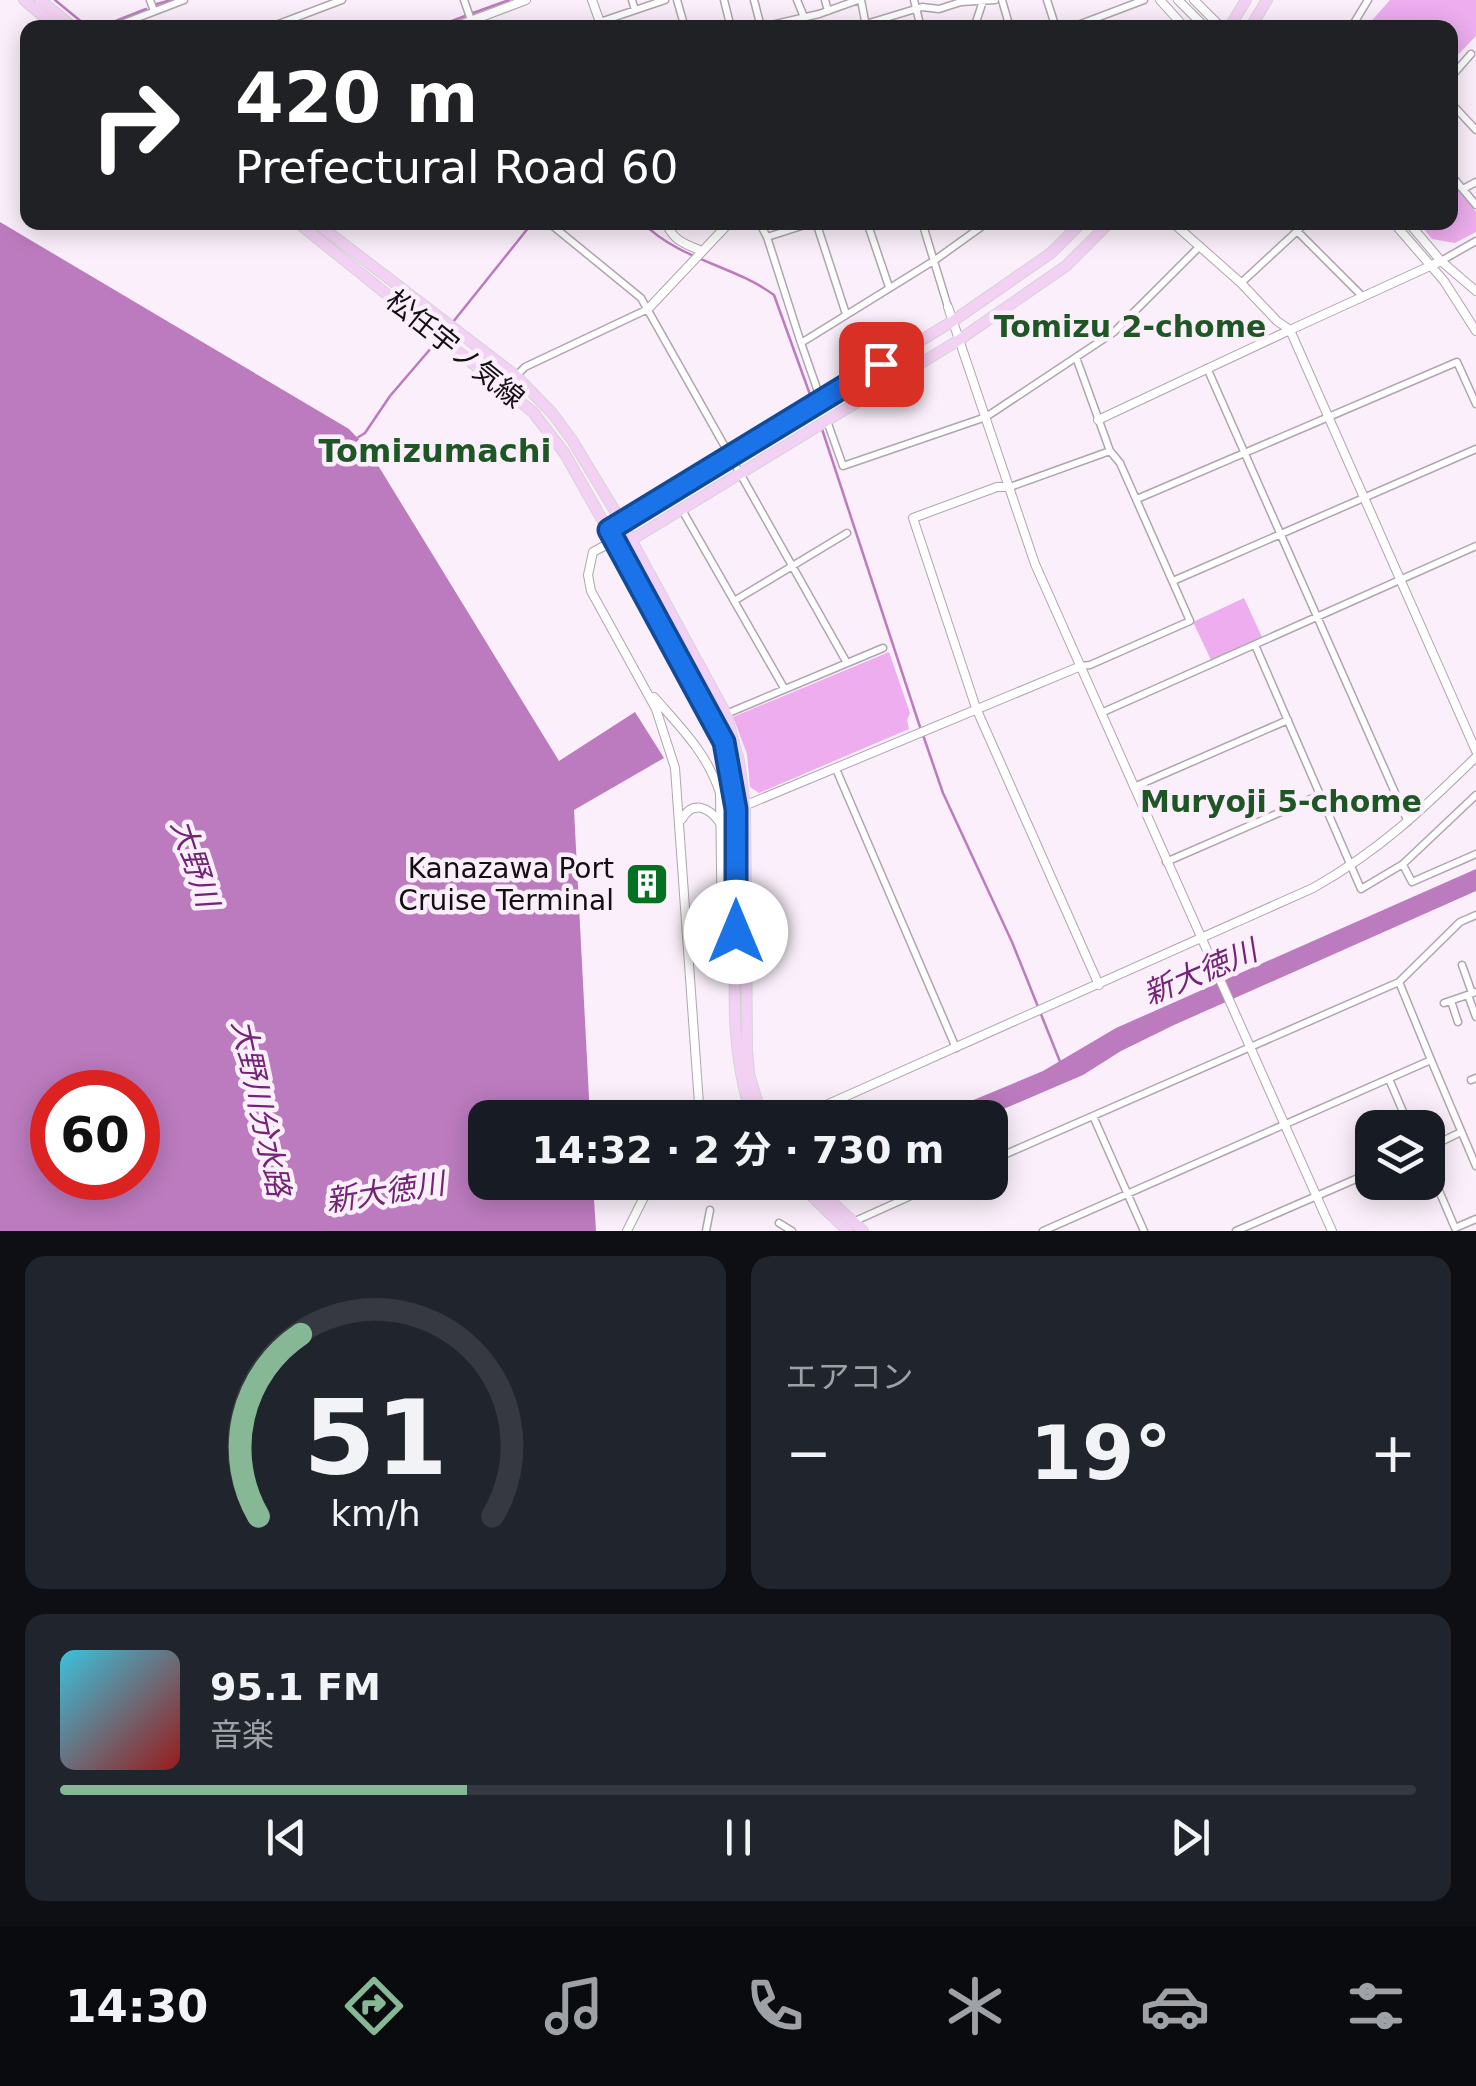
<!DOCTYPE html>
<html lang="ja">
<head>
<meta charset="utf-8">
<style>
	body { margin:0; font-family:"DejaVu Sans","Noto Sans JP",sans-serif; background:#20242c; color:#f1f3f6; height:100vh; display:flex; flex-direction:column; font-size:38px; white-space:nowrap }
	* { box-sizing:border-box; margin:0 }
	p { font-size:32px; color:#9ea1a6 }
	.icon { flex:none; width:55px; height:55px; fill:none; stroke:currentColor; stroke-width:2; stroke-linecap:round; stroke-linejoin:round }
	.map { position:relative; height:1231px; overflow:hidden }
	.side { display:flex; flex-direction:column; gap:25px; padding:25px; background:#0d0f14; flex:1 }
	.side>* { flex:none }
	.guide { position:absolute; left:20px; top:20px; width:1438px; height:210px; border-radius:20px; box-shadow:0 5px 25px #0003; background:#202124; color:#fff; overflow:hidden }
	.tools { position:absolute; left:1355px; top:1110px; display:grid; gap:20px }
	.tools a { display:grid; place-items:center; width:90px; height:90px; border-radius:20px; background:#171b24; box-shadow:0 5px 25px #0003; font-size:50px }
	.speed { position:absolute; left:30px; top:1070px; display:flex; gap:20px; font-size:50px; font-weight:700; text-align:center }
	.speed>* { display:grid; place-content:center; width:130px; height:130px; border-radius:50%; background:#171b24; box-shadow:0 5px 25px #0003; line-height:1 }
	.speed .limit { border:15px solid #d22; background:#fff; color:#111 }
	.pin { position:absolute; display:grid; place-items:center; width:85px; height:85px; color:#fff; margin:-42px; border-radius:20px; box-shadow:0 5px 15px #0006 }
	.me { position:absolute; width:110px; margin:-55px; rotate:0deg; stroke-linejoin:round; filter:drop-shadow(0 0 8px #0008) }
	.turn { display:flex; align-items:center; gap:35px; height:210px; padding:0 50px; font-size:45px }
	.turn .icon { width:130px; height:130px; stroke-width:2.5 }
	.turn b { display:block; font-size:70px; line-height:85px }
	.big { font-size:75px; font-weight:700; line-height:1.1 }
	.side .widget { flex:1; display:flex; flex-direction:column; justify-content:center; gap:15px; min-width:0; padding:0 35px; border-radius:20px; background:#20242c }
	.side .dial { align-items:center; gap:0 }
	.dial svg { height:260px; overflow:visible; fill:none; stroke:#363941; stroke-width:7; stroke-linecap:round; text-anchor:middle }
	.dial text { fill:#f1f3f6; stroke:none }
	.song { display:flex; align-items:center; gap:30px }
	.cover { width:120px; height:120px; border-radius:15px; background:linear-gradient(135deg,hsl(190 70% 55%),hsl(0 70% 35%)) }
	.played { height:10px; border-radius:5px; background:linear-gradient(90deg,#86b896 30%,#363941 30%) }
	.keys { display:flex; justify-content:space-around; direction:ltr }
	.heat { display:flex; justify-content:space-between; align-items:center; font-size:55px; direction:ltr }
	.side .tiles { flex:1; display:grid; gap:25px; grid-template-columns:1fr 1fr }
	.widget:last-child { grid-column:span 2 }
	.trip { position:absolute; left:468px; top:1100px; width:540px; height:100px; border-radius:20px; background:#171b24; box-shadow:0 5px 25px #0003; font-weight:700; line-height:100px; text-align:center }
	.tabs { display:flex; height:160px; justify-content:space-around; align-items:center; background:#090b0e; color:#9ea1a6 }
	.tabs .icon { width:70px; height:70px }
	.tabs .current { color:#86b896 }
	.tabs b { font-size:45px; color:#f1f3f6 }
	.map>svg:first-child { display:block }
</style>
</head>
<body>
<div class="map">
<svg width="1476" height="1231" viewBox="0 0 1476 1231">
	<rect width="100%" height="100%" fill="#faeffa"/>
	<path fill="#edadee" d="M1390,0H1476V36L1450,63V28L1366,27Z
		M1450,179L1476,212V232L1455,243L1432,239L1419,223L1450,222Z
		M1244,598L1262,637L1211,660L1193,622Z
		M889,652L910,713L907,720L909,729L759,793L750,787L747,754L733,717Z"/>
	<path fill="#bc7bbe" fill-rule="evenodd" d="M0,222L349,429L368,449L559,761L635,712L664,758L574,810L590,1117L485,1118V1182L593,1183L596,1231H0ZM138,1092V1178H52V1092Z
		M1476,869V891L1174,1025L1121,1051L1083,1075L985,1117L930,1118L1043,1071L1116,1028Z
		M704,1183H829L795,1198L704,1197Z"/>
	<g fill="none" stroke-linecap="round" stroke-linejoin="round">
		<path stroke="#bc7bbe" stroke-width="2.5" d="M55,0L89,28
			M157,4L171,0
			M473,13L509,0
			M98,28L146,9
			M434,28L465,16
			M642,222C679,260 733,265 774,295L812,400
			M453,322L533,222
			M821,426L920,727
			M357,438L365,433L390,396L438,340
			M923,735L943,793L1012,942L1061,1064"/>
		<g stroke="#afa5af" stroke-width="9">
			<path id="minor" d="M150,0L154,11
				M464,0L471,20
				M632,0L635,10
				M677,0L685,28
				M724,0L731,28
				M754,0L761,27
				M797,0L804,17
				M825,0L828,11
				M861,0L866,26
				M914,0L921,28
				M1002,0L1010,28
				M1047,0L1056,28
				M600,22L665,0
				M866,24L922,7L939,9L961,2L995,0
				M111,28L184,0
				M268,28L342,0
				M758,28L819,14L858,0
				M974,28L983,1
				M1070,28L1144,0
				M1351,28L1368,0
				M1450,78L1471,54
				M1450,102L1476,130
				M1450,174L1476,205
				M1463,189L1476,182
				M548,222L641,298L847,663
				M759,222L767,237L801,343L935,260L988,222
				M816,222L846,314
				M867,222L889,287
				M922,222L948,307
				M1298,232L1363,297
				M767,237L814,222
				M1441,261L1476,241
				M1241,283L1307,222
				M801,343L821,400
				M1077,360L1110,451L1120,463L1190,621L1090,665L1081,666
				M1207,368L1408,822
				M516,376L525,367L648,309
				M827,421L843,466L986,417L1114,332L1200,246
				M1010,487L1110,451
				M1137,499L1457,362L1476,404
				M682,510L784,688
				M1173,581L1476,449
				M734,601L847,533
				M1255,645L1361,889L1403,864L1476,795
				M1101,713L1476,546
				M726,714L883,648
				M836,769L956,1048
				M1134,787L1288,720
				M1166,862L1320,795
				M1403,865L1412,882L1476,854
				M1462,965L1472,993
				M1399,982L1431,1060
				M1468,995L1476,1017
				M1451,1001L1458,1022
				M1444,1003L1476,992
				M1389,1079L1410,1128
				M1471,1080L1476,1078
				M1093,1116L1144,1231
				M1428,1148L1461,1132
				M990,1161L1399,982L1460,922L1476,915
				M1428,1165L1455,1228L1476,1219
				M853,1222L942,1182
				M779,1223L792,1231
				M706,1231L710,1210
				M1043,1231L1431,1060L1476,1166
				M1236,1231L1372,1172"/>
		</g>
		<g stroke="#afa5af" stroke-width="10">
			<path id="tertiary" d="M592,0L602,28
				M1160,0L1179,21L1177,28
				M1178,0L1206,28
				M1194,0L1222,28
				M452,28L526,0
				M666,222C672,240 685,244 702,251
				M1172,222L1241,283L1277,321L1290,330L1441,261
				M1393,222L1444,281L1476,331
				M1408,222L1441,261L1476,291
				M948,307L1035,564L1332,1231
				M648,309L730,222
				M1098,420L1290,330L1476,751
				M1010,487H997L913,518L976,708L1099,985
				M619,547L604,546L593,552L588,575L591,591L656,709L675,768L700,1118
				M654,697C681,728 707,753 720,793L722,939L711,949L689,952
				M744,806L1081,666
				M682,819C693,800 709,807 720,823
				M797,1118L1313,888C1379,851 1423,809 1476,757
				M627,1231L644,1197L663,1182"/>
		</g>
		<g stroke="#d5d4d5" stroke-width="12">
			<path id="primary" d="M24,0L58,28
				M40,0L74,28
				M1229,28L1246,0
				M1250,28L1267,0
				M297,222L533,412L565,454L716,721C768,846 707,991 753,1118
				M315,222L516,376L552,413L572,440L621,521L726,714L739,761L745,806L747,1049L749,1074L762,1118
				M618,524L953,321L1051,253L1082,222
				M628,542L959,340L1066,266L1110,222
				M797,1182L848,1231
				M811,1182L863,1231"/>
		</g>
		<use href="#minor" stroke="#fff" stroke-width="6"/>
		<use href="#tertiary" stroke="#fff" stroke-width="8"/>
		<use href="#primary" stroke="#f3d1f4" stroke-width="10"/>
	</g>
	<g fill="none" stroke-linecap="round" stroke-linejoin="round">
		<g stroke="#114b97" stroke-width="25">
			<path id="route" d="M736,932V809L724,742L609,530L881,364"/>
		</g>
		<use href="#route" stroke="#1a73e8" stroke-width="18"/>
	</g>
	<defs>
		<g id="building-square" transform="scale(2.25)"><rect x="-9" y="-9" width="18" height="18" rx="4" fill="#047021" stroke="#faeffa"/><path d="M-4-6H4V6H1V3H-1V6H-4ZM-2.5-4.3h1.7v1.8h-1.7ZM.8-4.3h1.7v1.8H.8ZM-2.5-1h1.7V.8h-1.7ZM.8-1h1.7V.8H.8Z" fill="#fff"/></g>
	</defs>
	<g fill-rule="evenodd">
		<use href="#building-square" x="647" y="884"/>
	</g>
	<g text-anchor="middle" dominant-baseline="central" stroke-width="9" stroke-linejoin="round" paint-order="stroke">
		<g font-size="28" fill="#130f13" stroke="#faeffa">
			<text transform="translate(455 349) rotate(39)">松任宇ノ気線</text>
		</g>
		<g font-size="28" fill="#130f13" stroke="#faeffa" text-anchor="end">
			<text x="614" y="868">Kanazawa Port<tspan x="614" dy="32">Cruise Terminal</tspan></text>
		</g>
		<g font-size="30" font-weight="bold" fill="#1e5725" stroke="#faeffa">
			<text x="1130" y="326">Tomizu 2-chome</text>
			<text x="1281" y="801">Muryoji 5-chome</text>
		</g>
		<g font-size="30" font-style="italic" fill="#732477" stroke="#faeffa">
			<text transform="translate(195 863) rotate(72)">大野川</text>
			<text transform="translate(1200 972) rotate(-23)">新大徳川</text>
			<text transform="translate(261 1108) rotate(78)">大野川分水路</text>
			<text transform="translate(385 1192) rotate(-9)">新大徳川</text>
		</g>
		<g font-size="32" font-weight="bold" fill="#1e5725" stroke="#faeffa">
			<text x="435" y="451">Tomizumachi</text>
		</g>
	</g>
</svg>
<div class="tools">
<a><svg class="icon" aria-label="layers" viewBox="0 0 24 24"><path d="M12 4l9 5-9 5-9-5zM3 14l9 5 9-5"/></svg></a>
</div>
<div class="speed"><div class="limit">60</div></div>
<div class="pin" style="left:881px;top:364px;background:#d93025"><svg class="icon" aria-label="arrive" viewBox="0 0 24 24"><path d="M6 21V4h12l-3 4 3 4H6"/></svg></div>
<svg class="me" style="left:736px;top:932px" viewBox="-20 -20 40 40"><circle r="19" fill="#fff"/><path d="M0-13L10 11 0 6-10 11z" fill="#1a73e8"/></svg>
<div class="trip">14:32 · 2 分 · 730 m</div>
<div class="guide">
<div class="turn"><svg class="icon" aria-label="right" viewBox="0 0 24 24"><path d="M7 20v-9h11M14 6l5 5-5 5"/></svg><div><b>420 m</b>Prefectural Road 60</div></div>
</div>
</div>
<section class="side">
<div class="tiles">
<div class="widget dial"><svg viewBox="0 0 100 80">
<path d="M14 69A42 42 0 1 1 86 69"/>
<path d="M14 69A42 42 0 0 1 27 13" stroke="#86b896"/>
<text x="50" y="56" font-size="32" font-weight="700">51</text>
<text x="50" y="72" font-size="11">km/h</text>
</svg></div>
<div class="widget"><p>エアコン</p>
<div class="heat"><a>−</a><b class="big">19°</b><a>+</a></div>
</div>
<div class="widget">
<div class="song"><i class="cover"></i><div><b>95.1 FM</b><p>音楽</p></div></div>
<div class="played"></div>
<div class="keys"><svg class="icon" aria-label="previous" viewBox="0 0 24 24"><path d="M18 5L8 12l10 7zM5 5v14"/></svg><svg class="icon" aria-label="pause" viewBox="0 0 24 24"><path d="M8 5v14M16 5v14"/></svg><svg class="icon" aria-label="next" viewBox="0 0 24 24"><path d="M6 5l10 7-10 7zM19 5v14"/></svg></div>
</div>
</div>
</section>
<nav class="tabs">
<b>14:30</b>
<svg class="icon current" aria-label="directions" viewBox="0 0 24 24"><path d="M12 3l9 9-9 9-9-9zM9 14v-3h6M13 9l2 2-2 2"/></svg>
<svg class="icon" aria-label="music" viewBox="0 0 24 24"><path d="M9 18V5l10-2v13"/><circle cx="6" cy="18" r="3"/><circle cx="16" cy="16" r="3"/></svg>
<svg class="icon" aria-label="phone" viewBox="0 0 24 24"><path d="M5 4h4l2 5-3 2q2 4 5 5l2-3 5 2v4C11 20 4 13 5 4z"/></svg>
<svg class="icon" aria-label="climate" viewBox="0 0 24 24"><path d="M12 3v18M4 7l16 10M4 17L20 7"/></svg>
<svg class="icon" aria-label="car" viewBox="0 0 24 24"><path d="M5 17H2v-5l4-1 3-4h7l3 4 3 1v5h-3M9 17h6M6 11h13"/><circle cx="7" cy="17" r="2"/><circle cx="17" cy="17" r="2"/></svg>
<svg class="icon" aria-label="filters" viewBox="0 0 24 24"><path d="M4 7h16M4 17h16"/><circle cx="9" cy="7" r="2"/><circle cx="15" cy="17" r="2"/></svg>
</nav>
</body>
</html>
